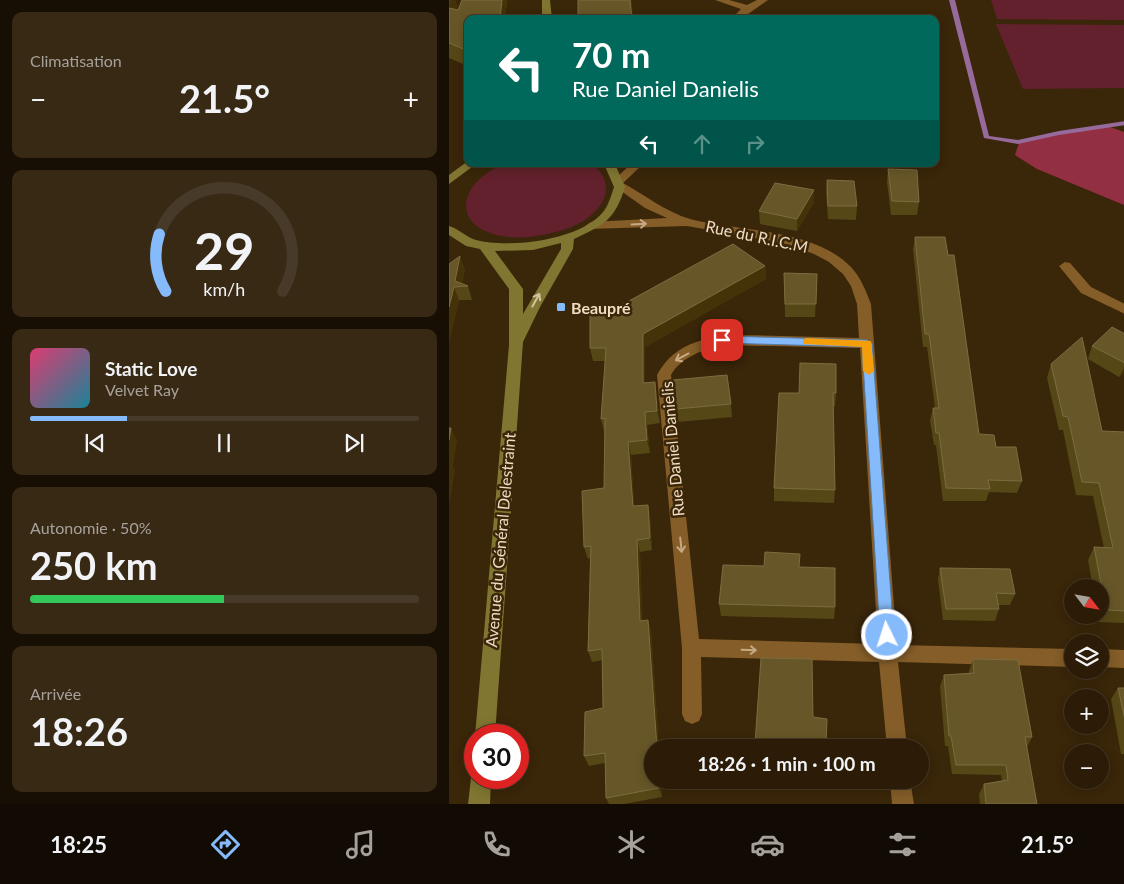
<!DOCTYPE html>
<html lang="fr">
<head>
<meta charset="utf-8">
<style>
	body { margin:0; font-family:Lato,sans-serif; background:#382915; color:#f1f3f6; height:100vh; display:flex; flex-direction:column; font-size:19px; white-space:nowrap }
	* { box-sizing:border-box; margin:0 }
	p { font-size:16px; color:#a6a19b }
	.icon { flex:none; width:28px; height:28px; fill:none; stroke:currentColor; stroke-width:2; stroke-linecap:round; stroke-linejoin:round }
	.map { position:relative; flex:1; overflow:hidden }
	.panel { display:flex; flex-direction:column; gap:12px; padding:12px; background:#180f04; width:449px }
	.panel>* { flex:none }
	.top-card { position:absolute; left:15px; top:15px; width:475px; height:152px; border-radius:10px; box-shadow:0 2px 12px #0003,0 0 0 1px #483a28; background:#00695c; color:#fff; overflow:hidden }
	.needle { width:32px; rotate:121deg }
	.controls { position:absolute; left:615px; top:579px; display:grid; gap:10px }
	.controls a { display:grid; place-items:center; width:45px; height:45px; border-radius:50%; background:#2c1c07; box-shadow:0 2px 12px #0003,0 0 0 1px #483a28; font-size:25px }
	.speed { position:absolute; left:15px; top:724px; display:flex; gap:10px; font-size:25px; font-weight:700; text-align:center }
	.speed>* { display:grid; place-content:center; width:65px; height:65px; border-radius:50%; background:#2c1c07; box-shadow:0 2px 12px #0003,0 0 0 1px #483a28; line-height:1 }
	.speed .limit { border:8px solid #d22; background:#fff; color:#111 }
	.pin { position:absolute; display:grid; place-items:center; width:42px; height:42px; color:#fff; margin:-21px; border-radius:10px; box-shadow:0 2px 8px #0006 }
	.me { position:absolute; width:55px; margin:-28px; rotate:356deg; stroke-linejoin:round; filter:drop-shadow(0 0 4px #0008) }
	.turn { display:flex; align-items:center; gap:18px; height:105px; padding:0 25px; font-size:22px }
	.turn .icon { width:65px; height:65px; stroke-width:2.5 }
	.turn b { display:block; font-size:35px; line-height:42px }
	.lanes { display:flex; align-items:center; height:48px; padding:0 25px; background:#0003; justify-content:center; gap:25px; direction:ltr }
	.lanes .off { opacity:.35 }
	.big { font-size:38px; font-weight:700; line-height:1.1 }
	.panel .widget { flex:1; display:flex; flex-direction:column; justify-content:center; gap:8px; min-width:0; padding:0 18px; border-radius:10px; background:#382915 }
	.panel .dial { align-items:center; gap:0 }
	.dial svg { height:130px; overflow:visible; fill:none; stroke:#483a28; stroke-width:7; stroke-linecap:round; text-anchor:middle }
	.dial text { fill:#f1f3f6; stroke:none }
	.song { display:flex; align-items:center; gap:15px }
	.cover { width:60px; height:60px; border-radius:8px; background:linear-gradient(135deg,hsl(340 70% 55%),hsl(190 70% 35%)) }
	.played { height:5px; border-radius:2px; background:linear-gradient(90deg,#85bbfb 25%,#483a28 25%) }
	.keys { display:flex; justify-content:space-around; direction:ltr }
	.heat { display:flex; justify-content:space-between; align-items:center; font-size:28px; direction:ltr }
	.charge { height:8px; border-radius:4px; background:linear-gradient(90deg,#34c759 50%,#483a28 0) }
	.trip { position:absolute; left:195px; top:739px; width:285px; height:50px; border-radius:25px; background:#2c1c07; box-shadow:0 2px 12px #0003,0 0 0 1px #483a28; font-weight:700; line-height:50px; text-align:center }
	.tabs { display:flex; height:80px; justify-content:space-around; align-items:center; background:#120b03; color:#a6a19b }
	.tabs .icon { width:35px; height:35px }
	.tabs .active { color:#85bbfb }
	.tabs b { font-size:22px; color:#f1f3f6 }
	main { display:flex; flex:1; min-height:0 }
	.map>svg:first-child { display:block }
</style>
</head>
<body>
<main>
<section class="panel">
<div class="widget"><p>Climatisation</p>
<div class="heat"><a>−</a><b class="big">21.5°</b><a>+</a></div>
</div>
<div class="widget dial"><svg viewBox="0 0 100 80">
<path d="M14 69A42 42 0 1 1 86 69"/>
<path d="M14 69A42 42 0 0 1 10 34" stroke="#85bbfb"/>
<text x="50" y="56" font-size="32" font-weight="700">29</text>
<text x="50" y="72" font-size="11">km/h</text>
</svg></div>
<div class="widget">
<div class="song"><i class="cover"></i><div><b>Static Love</b><p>Velvet Ray</p></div></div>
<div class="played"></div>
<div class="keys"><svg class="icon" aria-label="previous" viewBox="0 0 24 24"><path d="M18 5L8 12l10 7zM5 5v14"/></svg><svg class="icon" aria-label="pause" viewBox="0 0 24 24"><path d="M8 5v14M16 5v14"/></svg><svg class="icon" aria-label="next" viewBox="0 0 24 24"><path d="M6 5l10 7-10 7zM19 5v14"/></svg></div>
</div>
<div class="widget"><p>Autonomie · 50%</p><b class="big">250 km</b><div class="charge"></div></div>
<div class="widget"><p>Arrivée</p><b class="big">18:26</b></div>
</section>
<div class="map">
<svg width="676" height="804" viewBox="0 0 676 804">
	<rect width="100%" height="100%" fill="#3a2609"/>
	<path fill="#62212c" d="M542,0H675V20L548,19Z
		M547,24L675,25V88L574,89Z
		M55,164C69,164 133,161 142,165C154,170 159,184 156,196C151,211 134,223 120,228C98,235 76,240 53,236C0,226 10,182 55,164Z"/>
	<path fill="#932f42" d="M656,125L675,132V205L588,169L566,155L570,143Z"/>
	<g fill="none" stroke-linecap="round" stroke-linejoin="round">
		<path fill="#966b9b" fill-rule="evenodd" d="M500,0H506L540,136L569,140L610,131L676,121V125L610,135L569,144L535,138Z"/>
		<path fill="#845d28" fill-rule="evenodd" d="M266,0H280L298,5L308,0H319L292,19H282L292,9Z
			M182,164H194L174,183C196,195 217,212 241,219C291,232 364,228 402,267C412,278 417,291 422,304L448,645L624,649V667L449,662L458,748H438L430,662L252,657L253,714L250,721L243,724L236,721L233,714V648L208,375C232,329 289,335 333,336C359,337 385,337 410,338L408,304L402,286L394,274L380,262L365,254L334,243L238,226L138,229L136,226L142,222L218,218L196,208L165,186L166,179ZM273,345L411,348L429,644L250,639L222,375C231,358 255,349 273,345Z
			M616,262L621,263L642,287L676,304V314L632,293L610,266Z
			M651,649L676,650V668L651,667Z
			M441,780H461L465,804H443Z"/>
		<path fill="#807631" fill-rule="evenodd" d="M93,0H101L103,19H93Z
			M19,161V164H27L0,184V175Z
			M155,164H166L176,187C166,220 155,225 125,239L124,249L91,307L74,342L46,735L26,736L60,345V289L31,249L17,246L0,235V226C10,229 17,237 27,240C61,249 140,240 158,206C161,200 163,193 165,187ZM112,243V249L74,314V289L46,251L84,250Z
			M26,770V778H42L41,804H19L22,778Z"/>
	</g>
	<path fill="#564716" d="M0,0H6L8,6L7,10H9L13,0H58L56,19H19V66L0,58Z
		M439,169L470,202L468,215H442L438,182Z
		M378,180L408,206L407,220L379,219L377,193Z
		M365,190V202L348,231L311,224L310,211Z
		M466,237L530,434L547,447L573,481L568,493L540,492L537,501H494L487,445H485L481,420L484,408H486L478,347H474L464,249Z
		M0,264L16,269L13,284L19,286L23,300H10L0,342Z
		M316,266L317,279L196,347V383L206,382L211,423L198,425L201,453L182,455L185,506L199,505L201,517L203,550L191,552L193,621L199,620L202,631L210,748H204V780H212L213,797L175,804H160L157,798L156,763L140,766L135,756L154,708V660L143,662L139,651L141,558L139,559L135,547L155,488L156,431H155L152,419L156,361H144L141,348L158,313Z
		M335,273L368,274L366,317H336Z
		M676,334V372L670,377L639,359L643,346Z
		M602,364L653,431L676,432V623L650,622L649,615H651V588H644L639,560L645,547L655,548L644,496L627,495L614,430H610L598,378Z
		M330,393H387L386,406H384L386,490L385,503L325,501V488Z
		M282,404L283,417L229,422L227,409Z
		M351,567L386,607L385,619L272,616L270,604Z
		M491,568L566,594L561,605H549L550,609L546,621L494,620L489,580Z
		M524,659L583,737L578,747L588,804H531L530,794L535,784L553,781L552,775L503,774L499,746H496L491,686L495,675L520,673V671Z
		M669,688H676V754H672L662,699Z
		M364,717L378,719L377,748H307L306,744Z"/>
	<path fill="#443309" d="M1,0H6L8,6L4,24L0,9Z
		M53,0H58L56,19H51Z
		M181,0H183L184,19H183Z
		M365,190V202L348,231V219Z
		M11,256L16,269L13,287L6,281Z
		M316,266L317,279L196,347V396L194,383V334Z
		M5,287L10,300L0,342V307Z
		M676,365V372L670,377Z
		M206,382L208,395L211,423L208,411Z
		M196,412L198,425L201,453L198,440Z
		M2,428L8,441L4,466L6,471L0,505V440Z
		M179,442L182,455L186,518L184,506Z
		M199,505L201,517L203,550L201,538Z
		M188,540L191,552L194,632L191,621Z
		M199,620L202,631L210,748H208Z
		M210,780H212L213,797L210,788Z"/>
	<path fill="#675728" stroke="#7c6c40" d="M13,0H53L51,19H19V51L0,43V8L9,10Z
		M129,0H181L183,19H129Z
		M439,169L468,170L470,202L443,201Z
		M378,180L405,181L408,206H379Z
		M326,183L365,190L348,219L310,211Z
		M466,237H496L499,255H505L530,434L545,435L547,447H567L573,481L539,480L541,489L497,488L490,433H487L484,408H490L480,334H476Z
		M284,244L316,266L194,334V383L206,382L208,411L196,412L198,440L179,442L184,506L199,505L201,538L188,540L191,621L199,620L208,748H204V780H210V788L157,798L156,753L135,756L136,712L154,708L153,649L139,651L142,546L135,547L133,491L155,488L156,418L152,419L157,348H141V314L158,313Z
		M11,256L6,281L19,286L5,287L0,307V264Z
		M335,273L368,274L367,304H336Z
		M663,327L676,334V363L643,346Z
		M633,337L653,431L676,432V611L657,610L645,547L664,548L650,483L633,482L619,417L614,416L602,364Z
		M351,363L387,364V393H384L386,490L325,488L330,393H350Z
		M278,375L282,404L227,409L224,380Z
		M0,428H2L0,440Z
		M316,552L351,554L350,567L386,568V607L270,604L274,565L315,566Z
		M491,568L561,569L566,594L547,593L550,609H497Z
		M312,658L363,659L364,717L378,719L377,744L371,745V748H312V744H306Z
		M524,659L569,660L583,737H576L588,804H537L535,784L559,780L557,765H507L502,736H500L495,675L525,673Z
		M669,688H676V720Z"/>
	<defs><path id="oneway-shaft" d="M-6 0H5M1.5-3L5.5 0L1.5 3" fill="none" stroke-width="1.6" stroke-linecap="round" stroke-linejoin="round" transform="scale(1.25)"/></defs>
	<g stroke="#c6a984">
		<use href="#oneway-shaft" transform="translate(190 224) rotate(-3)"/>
		<use href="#oneway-shaft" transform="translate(233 357) rotate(152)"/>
		<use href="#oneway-shaft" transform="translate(232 545) rotate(84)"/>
		<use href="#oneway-shaft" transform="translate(300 650) rotate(2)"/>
	</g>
	<use stroke="#d6c29e" href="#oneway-shaft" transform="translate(87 300) rotate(-61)"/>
	<path fill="#85bbfb" stroke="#567aa3" d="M273,336L418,340L423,343L445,635L443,639L438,641L433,639L431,635L413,347L273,343L268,340Z"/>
	<path fill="#f59e0b" d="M358,338L422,341L425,371L420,375L414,371L413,347L354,344V339Z"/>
	<rect fill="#85bbfb" stroke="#3a2609" stroke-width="2" x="107" y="302" width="10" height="10" rx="2.5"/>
	<g text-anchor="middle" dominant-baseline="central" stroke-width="5" stroke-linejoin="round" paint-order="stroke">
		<g font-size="16" fill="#f2dcc2" stroke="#3a2609">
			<text transform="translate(308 236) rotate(12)">Rue du R.I.C.M</text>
			<text transform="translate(223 449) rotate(-95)">Rue Daniel Danielis</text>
			<text transform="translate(51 540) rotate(-85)">Avenue du Général Delestraint</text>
		</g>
		<g font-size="16" font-weight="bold" fill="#f2dcc2" stroke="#3a2609" text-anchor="start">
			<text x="122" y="307">Beaupré</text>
		</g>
	</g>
</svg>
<div class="controls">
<a><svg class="needle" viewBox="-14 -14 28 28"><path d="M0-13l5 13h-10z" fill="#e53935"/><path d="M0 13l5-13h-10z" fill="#a6a19b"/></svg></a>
<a><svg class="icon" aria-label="layers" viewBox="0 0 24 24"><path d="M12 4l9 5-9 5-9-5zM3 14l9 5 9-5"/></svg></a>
<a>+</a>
<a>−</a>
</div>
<div class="speed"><div class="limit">30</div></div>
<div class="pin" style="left:273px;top:340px;background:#d93025"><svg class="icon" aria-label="arrive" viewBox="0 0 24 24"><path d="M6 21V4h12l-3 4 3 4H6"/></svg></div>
<svg class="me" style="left:438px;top:635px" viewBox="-20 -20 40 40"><circle r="17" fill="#85bbfb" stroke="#fff" stroke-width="3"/><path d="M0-11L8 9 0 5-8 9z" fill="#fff"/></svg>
<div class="trip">18:26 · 1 min · 100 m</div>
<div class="top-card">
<div class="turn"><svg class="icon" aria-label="left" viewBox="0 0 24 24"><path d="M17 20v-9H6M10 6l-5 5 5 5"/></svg><div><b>70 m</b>Rue Daniel Danielis</div></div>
<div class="lanes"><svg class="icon" aria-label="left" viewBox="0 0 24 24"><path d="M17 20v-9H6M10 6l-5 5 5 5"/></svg><svg class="icon off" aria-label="ahead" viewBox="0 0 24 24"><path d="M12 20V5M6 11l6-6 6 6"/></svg><svg class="icon off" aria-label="right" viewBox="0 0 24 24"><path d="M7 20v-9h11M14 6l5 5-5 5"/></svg></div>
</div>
</div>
</main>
<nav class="tabs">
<b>18:25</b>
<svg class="icon active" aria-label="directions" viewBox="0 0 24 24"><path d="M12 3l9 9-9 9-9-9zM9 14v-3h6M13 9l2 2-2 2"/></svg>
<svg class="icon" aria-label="music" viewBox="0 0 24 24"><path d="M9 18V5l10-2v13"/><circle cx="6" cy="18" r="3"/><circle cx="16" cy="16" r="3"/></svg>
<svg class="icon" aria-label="phone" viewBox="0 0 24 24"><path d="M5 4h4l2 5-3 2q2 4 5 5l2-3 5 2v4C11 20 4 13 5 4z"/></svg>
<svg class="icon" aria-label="climate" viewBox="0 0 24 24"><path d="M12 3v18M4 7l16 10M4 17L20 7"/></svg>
<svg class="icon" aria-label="car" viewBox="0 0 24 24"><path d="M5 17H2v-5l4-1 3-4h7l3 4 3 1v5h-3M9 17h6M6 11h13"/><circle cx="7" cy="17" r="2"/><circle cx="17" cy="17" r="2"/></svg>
<svg class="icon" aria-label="filters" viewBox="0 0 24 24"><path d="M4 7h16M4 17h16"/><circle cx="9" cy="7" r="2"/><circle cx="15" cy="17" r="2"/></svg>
<b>21.5°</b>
</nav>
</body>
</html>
